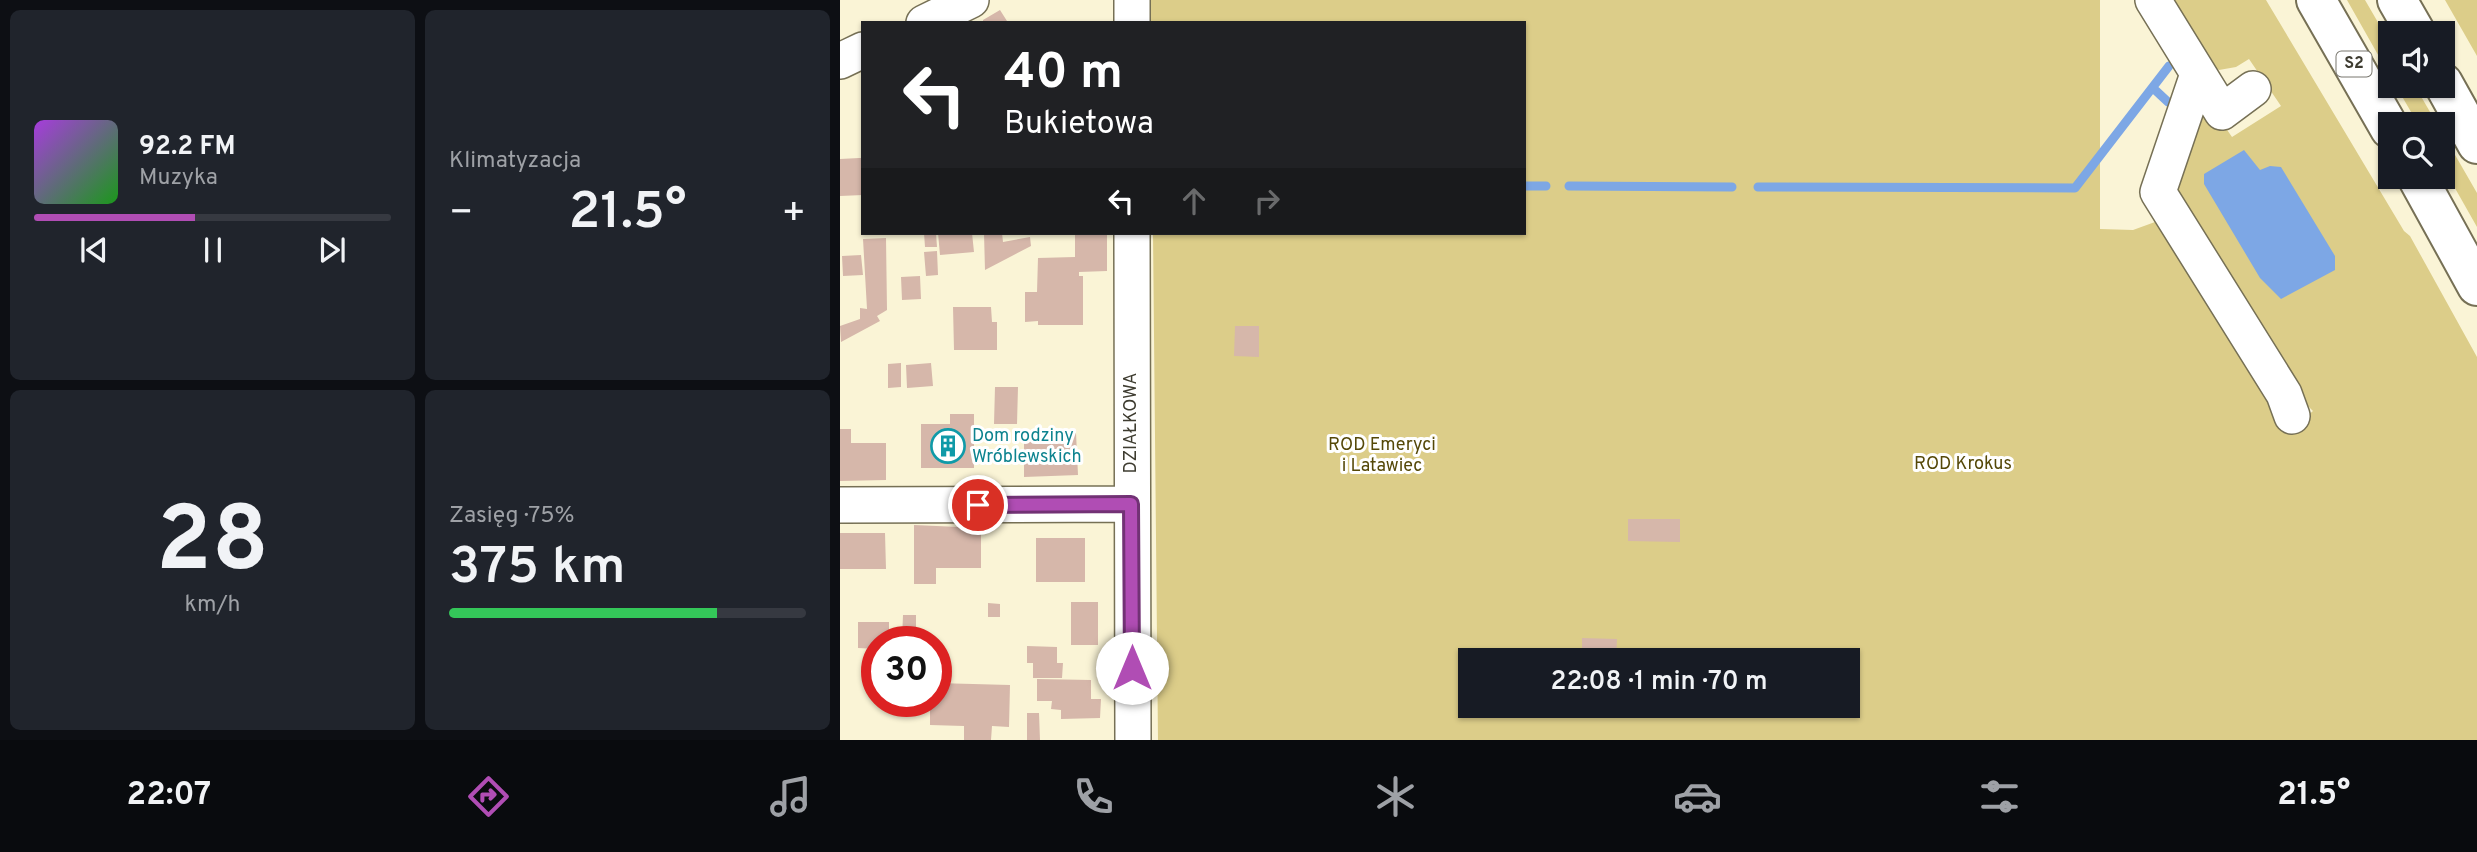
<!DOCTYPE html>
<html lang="pl">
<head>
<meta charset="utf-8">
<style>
	body { margin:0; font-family:Overpass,sans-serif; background:#20242c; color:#f1f3f6; height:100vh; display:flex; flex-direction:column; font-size:26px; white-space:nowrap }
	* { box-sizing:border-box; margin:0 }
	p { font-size:23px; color:#9ea1a6 }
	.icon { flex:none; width:38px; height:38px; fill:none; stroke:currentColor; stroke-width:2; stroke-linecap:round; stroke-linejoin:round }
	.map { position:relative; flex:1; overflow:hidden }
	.sheet { display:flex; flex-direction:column; gap:10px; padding:10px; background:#0d0f14; width:840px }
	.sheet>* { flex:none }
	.banner { position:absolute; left:21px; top:21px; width:665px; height:214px; border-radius:0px; box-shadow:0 2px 5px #0004; background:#202124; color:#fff; overflow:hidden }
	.controls { position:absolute; left:1538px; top:21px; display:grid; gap:14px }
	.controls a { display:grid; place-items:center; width:77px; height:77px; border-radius:0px; background:#171b24; box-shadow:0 2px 5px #0004; font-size:35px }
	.speed { position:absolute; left:21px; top:626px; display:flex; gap:14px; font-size:35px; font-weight:700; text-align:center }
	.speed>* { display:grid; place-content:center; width:91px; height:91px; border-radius:50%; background:#171b24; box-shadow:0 2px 5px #0004; line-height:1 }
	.speed .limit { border:10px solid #d22; background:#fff; color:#111 }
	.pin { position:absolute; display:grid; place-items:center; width:60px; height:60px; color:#fff; margin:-30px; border:4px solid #fff; border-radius:50%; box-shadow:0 2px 7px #0007 }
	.me { position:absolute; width:77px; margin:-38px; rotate:0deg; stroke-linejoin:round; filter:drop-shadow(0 0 5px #0008) }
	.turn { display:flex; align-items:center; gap:24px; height:147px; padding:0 28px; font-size:32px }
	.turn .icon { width:91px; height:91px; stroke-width:2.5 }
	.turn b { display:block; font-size:49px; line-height:60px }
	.lanes { display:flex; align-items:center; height:66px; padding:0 28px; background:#0003; justify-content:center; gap:35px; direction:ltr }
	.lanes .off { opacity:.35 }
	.big { font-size:52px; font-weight:600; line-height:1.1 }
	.sheet .widget { flex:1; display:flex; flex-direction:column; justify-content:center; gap:10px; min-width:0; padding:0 24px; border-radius:10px; background:#20242c }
	.sheet .dial { align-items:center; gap:0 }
	.dial b { font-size:91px; line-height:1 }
	.song { display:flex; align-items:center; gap:21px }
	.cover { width:84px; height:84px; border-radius:10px; background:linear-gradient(135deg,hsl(280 70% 55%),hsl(120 70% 35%)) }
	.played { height:7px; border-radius:4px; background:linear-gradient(90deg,#b04db4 45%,#363941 45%) }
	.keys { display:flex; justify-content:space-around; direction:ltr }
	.heat { display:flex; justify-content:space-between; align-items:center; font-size:38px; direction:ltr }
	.charge { height:10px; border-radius:5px; background:linear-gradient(90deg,#34c759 75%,#363941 0) }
	.sheet .tiles { flex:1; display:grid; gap:10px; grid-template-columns:repeat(2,1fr) }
	.trip { position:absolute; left:618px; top:648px; width:402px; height:70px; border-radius:0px; background:#171b24; box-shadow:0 2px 5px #0004; font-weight:600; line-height:70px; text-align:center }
	.tab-bar { display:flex; height:112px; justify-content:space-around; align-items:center; background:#090b0e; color:#9ea1a6 }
	.tab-bar .icon { width:49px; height:49px }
	.tab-bar .current { color:#b04db4 }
	.tab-bar b { font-size:32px; color:#f1f3f6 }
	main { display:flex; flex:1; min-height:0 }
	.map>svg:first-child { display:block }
</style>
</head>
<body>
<main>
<section class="sheet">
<div class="tiles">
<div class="widget">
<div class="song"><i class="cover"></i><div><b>92.2 FM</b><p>Muzyka</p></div></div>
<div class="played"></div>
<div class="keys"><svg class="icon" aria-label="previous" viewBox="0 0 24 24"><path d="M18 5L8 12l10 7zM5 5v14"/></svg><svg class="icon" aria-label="pause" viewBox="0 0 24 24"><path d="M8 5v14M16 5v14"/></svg><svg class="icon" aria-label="next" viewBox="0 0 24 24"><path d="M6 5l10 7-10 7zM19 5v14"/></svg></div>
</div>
<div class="widget"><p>Klimatyzacja</p>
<div class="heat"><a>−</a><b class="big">21.5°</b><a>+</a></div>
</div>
<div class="widget dial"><b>28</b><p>km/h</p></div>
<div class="widget"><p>Zasięg · 75%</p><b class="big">375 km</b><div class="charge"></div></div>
</div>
</section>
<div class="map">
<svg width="1637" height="740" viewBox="0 0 1637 740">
	<rect width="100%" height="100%" fill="#faf4d6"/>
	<path fill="#dccd89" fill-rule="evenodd" d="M308,0H1260V229L1293,230L1315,222L1325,223L1467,416L1473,411L1458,396L1339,199L1334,174L1365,98L1392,137L1441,106L1409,59L1396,67L1379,70L1364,60L1326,0H1426L1564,231L1570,236L1637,357V740H318L313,233H684V23H308ZM630,660H1008V705H630Z
		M1507,0H1525L1550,43V76Z
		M1605,0H1637V56Z
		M1556,86H1575L1597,124H1578Z
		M1603,134L1637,193V227L1603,167Z"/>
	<path fill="#7da7e5" d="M1404,150L1420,170L1430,166L1441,167L1495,256V270L1441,299L1420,278L1364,184V174Z"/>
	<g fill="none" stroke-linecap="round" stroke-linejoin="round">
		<path stroke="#7da7e5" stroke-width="9" d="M1313,88L1328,102
			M684,186H706
			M729,186L892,187
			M918,187L1235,188L1329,66"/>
	</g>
	<path fill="#d6b7aa" d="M160,10L167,21L143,23V20Z
		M19,158H23V195L0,196V159Z
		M84,233H96L97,247H85Z
		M98,233H132L134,252L100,255Z
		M144,233H162L163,242L190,237L191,246L145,270Z
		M267,233V271L239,272V276H243V325H198V321L185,322V292H197L198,258L235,257V234Z
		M46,238L47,310L37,316L40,321L1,342L0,326L20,319V308L27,309L23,239Z
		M97,251L98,275L86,276L84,252Z
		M21,255L23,275L3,276L2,256Z
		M80,276L81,299L62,300L61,277Z
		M113,307H151L152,322H157V350H114Z
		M395,326H419V357L394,356Z
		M61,363V387L48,388V364Z
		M91,363L93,386L67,388L66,365Z
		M155,387H178L177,424H154Z
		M110,414H134V468H81V424H110Z
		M0,429H11V443H46V480L0,481Z
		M236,433L238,475L184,477V435Z
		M788,519H840V542L788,541Z
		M74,525L141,528V568H96V584H74Z
		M0,533H45L46,569H0Z
		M196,538H245V582H196Z
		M231,602H258V645H231Z
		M148,603L160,604V617H148Z
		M63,615H76V640L62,639Z
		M18,622H49V642H37V649L18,648Z
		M742,638L777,639L776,660H742Z
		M187,646L217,647V663H223L222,678H193V663H187Z
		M197,679L251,680V699H261L260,718L221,719V710L211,709L212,701H197Z
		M96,683L170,685L169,727L152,726L151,740H124V726L90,725V702H96Z
		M187,713H199L200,740H187Z"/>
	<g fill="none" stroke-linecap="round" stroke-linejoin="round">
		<g stroke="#767055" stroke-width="38">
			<path id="minor" d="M292,0V23
				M1313,0L1382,112L1413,89
				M84,23L131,0
				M0,61L23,50
				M1358,74L1318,192L1444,394L1452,416
				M292,233L293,740
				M0,505L291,504"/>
		</g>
		<g stroke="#767055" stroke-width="42">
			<path id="highway" d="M1476,0L1550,129
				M1557,0L1576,33
				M1603,83L1637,144
				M1577,177L1637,286"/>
		</g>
		<use href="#minor" stroke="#fff" stroke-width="35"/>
		<use href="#highway" stroke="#fff" stroke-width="38"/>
	</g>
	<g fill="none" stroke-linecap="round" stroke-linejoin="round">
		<g stroke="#723275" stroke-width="18">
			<path id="route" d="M138,505L291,504L292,668"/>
		</g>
		<use href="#route" stroke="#b04db4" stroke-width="12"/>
	</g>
	<defs>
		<g id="building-ring" transform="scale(1.75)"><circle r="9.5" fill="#fff" stroke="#0f9aa8" stroke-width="1.5"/><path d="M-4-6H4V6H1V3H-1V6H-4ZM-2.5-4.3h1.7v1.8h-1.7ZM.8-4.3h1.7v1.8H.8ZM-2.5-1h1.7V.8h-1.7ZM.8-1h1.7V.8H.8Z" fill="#0f9aa8"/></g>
	</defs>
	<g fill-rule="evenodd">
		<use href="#building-ring" x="108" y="446"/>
	</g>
	<g text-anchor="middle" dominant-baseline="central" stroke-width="6" stroke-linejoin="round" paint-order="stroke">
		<rect fill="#fff" stroke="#78766e" stroke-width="2" x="1496.5" y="51.5" width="35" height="25" rx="5"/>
		<g font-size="16" font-weight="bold" fill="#3e3c30">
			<text x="1514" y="64">S2</text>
		</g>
		<g font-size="18" fill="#3e3c30" stroke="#fff">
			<text transform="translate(291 423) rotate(-90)">DZIAŁKOWA</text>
		</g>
		<g font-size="18" fill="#0d838f" stroke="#fff" text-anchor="start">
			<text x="132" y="436">Dom rodziny<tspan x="132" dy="21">Wróblewskich</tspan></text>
		</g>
		<g font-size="18" fill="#554808" stroke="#fff">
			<text x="542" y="445">ROD Emeryci<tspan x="542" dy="21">i Latawiec</tspan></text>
			<text x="1123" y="464">ROD Krokus</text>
		</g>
	</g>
</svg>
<div class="controls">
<a><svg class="icon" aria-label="sound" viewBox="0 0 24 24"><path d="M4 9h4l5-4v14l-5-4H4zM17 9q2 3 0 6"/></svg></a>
<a><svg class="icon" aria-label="search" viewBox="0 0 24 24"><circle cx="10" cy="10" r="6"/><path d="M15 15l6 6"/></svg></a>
</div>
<div class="speed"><div class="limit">30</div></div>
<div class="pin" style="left:138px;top:505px;background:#d93025"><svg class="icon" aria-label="arrive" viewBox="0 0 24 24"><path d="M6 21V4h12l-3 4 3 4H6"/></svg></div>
<svg class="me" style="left:292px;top:668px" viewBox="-20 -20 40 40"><circle r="19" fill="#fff"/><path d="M0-13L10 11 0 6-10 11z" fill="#b04db4"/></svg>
<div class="trip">22:08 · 1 min · 70 m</div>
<div class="banner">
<div class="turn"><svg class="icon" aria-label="left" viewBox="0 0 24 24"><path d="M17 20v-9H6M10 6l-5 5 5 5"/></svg><div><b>40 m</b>Bukietowa</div></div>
<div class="lanes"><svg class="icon" aria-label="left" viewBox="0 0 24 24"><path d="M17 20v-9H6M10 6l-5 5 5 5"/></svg><svg class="icon off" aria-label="ahead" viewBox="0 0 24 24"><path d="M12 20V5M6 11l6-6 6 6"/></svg><svg class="icon off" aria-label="right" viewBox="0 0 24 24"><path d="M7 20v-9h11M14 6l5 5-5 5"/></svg></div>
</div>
</div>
</main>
<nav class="tab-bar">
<b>22:07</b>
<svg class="icon current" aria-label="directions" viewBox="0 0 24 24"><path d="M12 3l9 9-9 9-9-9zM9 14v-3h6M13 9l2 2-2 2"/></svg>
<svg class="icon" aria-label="music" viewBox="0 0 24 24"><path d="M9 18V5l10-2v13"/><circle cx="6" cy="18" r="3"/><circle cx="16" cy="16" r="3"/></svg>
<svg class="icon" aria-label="phone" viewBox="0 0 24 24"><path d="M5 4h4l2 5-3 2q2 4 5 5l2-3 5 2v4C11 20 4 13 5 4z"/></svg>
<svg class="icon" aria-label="climate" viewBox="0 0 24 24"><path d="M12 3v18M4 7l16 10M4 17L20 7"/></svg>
<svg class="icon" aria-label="car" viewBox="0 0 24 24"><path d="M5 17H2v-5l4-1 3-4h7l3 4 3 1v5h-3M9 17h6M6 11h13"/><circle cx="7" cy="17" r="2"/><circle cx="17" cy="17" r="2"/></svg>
<svg class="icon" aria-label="filters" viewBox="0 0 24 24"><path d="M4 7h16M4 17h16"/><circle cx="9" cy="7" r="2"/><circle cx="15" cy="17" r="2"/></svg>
<b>21.5°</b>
</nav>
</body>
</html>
